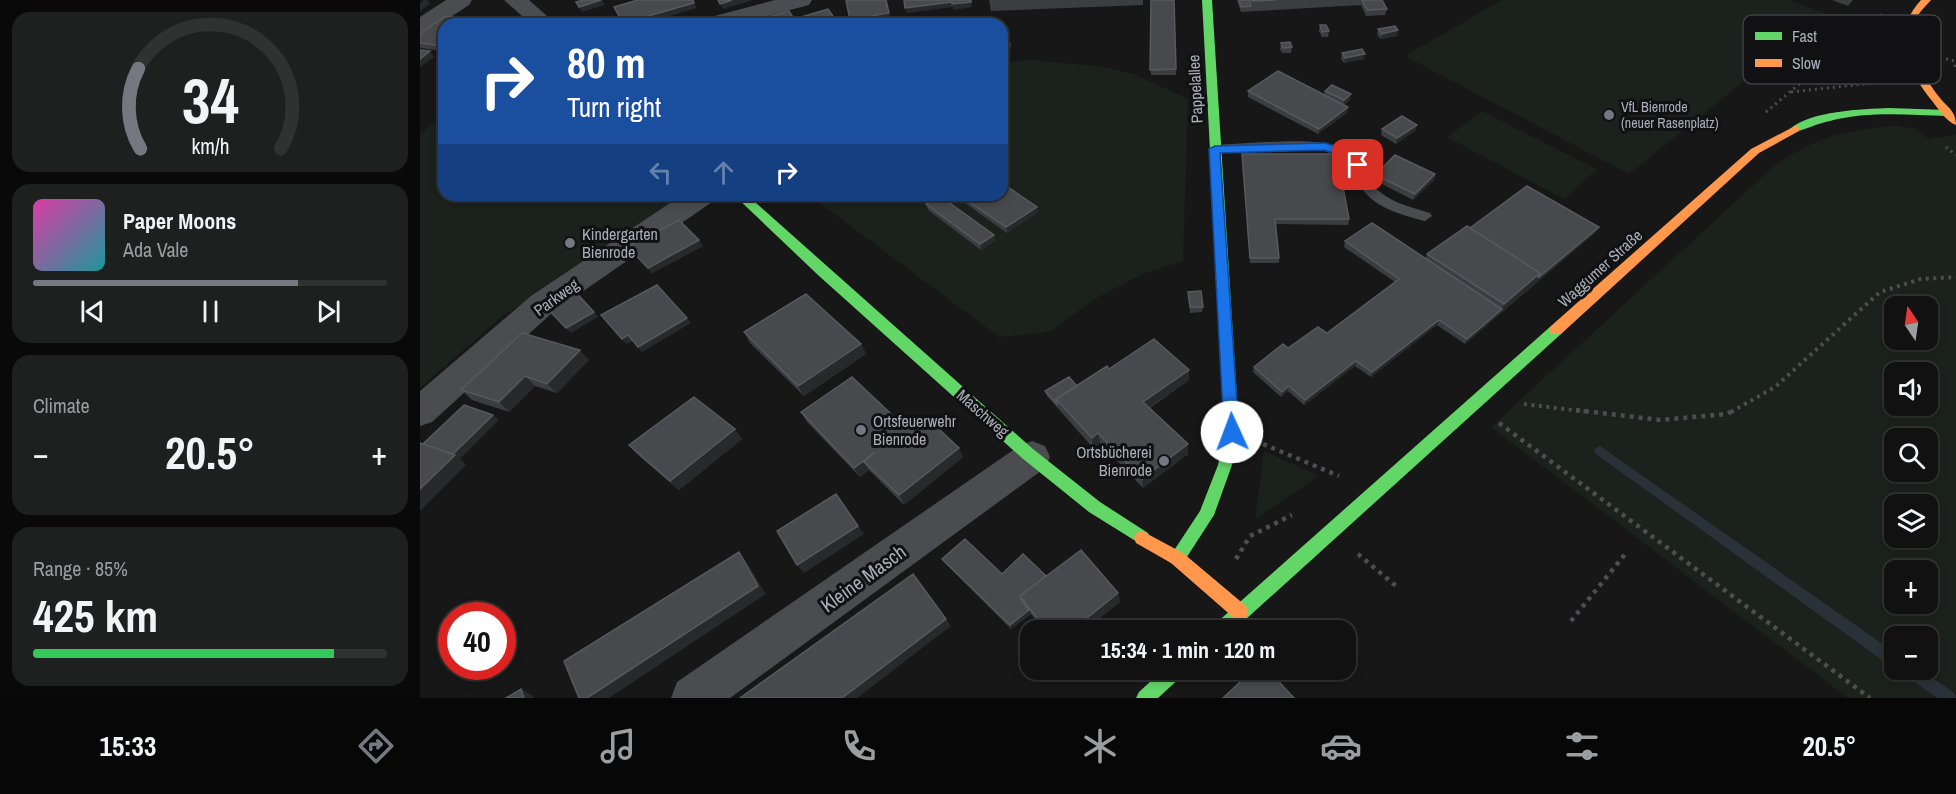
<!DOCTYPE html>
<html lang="en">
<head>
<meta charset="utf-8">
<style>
	body { margin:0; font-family:"Archivo Narrow",sans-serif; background:#1e1f1f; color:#f1f3f6; height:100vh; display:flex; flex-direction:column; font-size:22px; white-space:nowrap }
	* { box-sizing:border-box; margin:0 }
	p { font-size:20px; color:#9c9d9f }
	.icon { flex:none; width:33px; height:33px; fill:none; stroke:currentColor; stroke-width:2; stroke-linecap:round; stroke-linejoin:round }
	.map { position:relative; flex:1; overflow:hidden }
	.sheet { display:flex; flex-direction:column; gap:12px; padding:12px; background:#090909; width:420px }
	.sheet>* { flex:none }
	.banner { position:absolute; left:18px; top:18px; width:570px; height:183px; border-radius:18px; box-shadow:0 3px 9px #0003,0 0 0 2px #303131; background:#1a4fa0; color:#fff; overflow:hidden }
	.needle { width:39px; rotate:347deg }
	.controls { position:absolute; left:1464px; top:296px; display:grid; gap:12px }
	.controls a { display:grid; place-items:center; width:54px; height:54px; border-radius:12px; background:#111; box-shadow:0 3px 9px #0003,0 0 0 2px #303131; font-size:30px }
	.speed { position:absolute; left:18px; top:602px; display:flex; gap:12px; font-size:30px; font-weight:700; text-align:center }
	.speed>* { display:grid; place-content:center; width:78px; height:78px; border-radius:50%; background:#111; box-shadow:0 3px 9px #0003,0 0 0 2px #303131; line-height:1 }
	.speed .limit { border:9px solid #d22; background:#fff; color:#111 }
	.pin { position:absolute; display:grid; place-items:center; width:51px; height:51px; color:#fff; margin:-26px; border-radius:12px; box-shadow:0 3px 9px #0006 }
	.me { position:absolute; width:66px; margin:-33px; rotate:358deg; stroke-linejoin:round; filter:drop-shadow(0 0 4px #0008) }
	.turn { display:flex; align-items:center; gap:21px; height:126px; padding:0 30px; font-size:27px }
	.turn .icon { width:78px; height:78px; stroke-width:2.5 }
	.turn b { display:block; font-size:42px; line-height:51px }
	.lanes { display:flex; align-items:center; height:57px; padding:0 30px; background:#0003; justify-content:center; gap:30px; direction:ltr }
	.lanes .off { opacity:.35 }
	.big { font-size:45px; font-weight:800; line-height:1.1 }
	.sheet .tile { flex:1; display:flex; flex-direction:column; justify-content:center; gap:9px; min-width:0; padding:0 21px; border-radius:18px; background:#1e1f1f }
	.sheet .dial { align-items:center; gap:0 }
	.dial svg { height:156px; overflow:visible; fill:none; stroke:#303131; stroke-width:7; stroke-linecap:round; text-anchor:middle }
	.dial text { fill:#f1f3f6; stroke:none }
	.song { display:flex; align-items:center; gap:18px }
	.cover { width:72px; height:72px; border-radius:9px; background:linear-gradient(135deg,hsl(320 70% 55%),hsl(180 70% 35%)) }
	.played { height:6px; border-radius:3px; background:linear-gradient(90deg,#757880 75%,#303131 75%) }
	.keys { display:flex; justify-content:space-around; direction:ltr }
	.heat { display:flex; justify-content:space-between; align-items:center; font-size:33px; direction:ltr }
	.charge { height:9px; border-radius:4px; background:linear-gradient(90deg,#34c759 85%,#303131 0) }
	.trip { position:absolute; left:600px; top:620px; width:336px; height:60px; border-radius:18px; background:#111; box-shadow:0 3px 9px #0003,0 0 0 2px #303131; font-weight:800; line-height:60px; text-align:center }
	.tab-bar { display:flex; height:96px; justify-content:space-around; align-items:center; background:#070707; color:#9c9d9f }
	.tab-bar .icon { width:42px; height:42px }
	.tab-bar .selected { color:#757880 }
	.tab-bar b { font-size:27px; color:#f1f3f6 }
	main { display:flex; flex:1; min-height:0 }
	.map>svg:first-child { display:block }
</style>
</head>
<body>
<main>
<section class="sheet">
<div class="tile dial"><svg viewBox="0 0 100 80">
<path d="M14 69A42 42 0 1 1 86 69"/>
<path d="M14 69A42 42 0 0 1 13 28" stroke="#757880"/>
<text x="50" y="56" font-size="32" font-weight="700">34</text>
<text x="50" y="72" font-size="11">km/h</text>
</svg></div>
<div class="tile">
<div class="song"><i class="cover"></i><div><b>Paper Moons</b><p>Ada Vale</p></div></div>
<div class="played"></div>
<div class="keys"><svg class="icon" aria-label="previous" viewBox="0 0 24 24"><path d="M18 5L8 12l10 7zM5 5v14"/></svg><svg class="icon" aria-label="pause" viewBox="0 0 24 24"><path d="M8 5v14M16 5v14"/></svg><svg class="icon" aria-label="next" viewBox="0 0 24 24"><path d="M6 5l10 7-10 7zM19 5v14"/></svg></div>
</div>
<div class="tile"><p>Climate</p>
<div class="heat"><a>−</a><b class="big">20.5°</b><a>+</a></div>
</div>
<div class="tile"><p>Range · 85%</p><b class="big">425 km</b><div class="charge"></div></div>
</section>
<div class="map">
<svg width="1536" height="698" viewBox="0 0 1536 698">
	<rect width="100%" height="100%" fill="#171717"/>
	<path fill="#1b211c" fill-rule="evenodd" d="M1082,0H1368L1407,14L1209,174L985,56Z
		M612,60L677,66L714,74L768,99L763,261L723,274L678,297L629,332L579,337L389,195H582V62Z
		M1062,111L1177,169L1144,199L1027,137Z
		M24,114V195H263L267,198L80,318L0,388V134Z
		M1475,126L1495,128L1508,139L1536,135V698H1428L1071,427L1353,167C1393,138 1426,129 1475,126ZM1474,306H1508V339H1474ZM1474,372H1508V405H1474ZM1474,438H1508V471H1474ZM1474,504H1508V537H1474ZM1474,570H1508V603H1474ZM1474,636H1508V669H1474Z
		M844,451L899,476L835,519Z"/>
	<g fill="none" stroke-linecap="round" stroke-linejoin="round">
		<path fill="#2a3239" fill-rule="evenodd" d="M1180,446L1474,652V667L1469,665L1176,454L1174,451L1176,448Z
			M1481,669H1500L1534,693L1536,698H1517L1483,674Z"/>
		<path stroke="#4d4e52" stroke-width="3" stroke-dasharray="2 4" stroke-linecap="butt" d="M1453,23L1458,39
			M1526,59L1534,61L1536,70
			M1371,92L1471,81
			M1346,112L1464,13
			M1526,147L1536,155"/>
		<path stroke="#4d4e52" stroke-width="4" stroke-dasharray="3 4.5" stroke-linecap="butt" d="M1104,404L1169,412
			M1311,412L1355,387L1460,292L1501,279L1536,277"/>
		<path stroke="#4d4e52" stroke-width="4.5" stroke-dasharray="4 5" stroke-linecap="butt" d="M1156,410L1240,420L1307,414L1314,410
			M1079,423L1450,698
			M843,444L919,476
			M938,554L976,586
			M816,559L830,536L872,515
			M1151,621L1206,553
			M795,677L804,669"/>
		<path fill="#4b4c50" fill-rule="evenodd" d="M845,142C871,141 916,138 936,155C944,162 946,171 950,180C962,201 988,206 1010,213L1012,216L1005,221C979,214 953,208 938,183C934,175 932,165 924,159C895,140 829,151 795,153L788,149L795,145Z"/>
		<path fill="#4b4c50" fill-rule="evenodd" d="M26,0H52L49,5L8,32L0,34V17Z
			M84,0H109L136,24H111Z
			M355,0H392L389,5L317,24H280L283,19Z
			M262,195H296L292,202L133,312L12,422L0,426V391L111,296Z
			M612,441L625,446L630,457L625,468L310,698H251L257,682L599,446Z"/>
		<path fill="#63d668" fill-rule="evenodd" d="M782,0H792L819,431L812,465L794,515L763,563L757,566L751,563L749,558L780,511L798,465L805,431Z
			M1469,108L1527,110L1532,113L1527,116C1489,115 1448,111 1410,121C1398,123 1387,129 1375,132L1370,129C1390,111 1442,109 1469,108Z
			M314,195H327L613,449L680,502L728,533L730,538L728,543L722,545L669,512L602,458L398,275Z
			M1136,325L1143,330L1141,334L814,630H792L795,624L1131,326Z
			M744,669H766L763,675L738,698H716L719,692Z"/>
		<path fill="#ff974d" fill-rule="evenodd" d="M1501,0H1511C1506,6 1499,12 1496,19C1485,46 1504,78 1520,98C1528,108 1536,111 1536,125C1527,122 1519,110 1513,102C1487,70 1469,35 1501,0Z
			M1375,126L1379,127V131L1339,153L1141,334H1131L1129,330L1131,326L1331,149Z
			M722,531L763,553L826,606L828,612L826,618L820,620L814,618L751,563L716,543L714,538L716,533Z"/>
	</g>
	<path fill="#3c3d40" d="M569,0H723V5L571,11Z
		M731,0H754L756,75H731Z
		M817,0H962L967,9L965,15L946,16L941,5L821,12Z
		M1412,0H1433L1428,6Z
		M25,16L59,20L62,24H24V51L0,48V34Z
		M900,25L909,31L908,37H902L899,31Z
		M958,29L978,30L977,36L961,39L957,35Z
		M861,43L872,47L871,53H862L860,49Z
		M922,53L944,59L924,63L921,59Z
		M828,91L904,95L905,91L930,100L924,105L927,113L898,134L828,97Z
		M962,129L996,130L976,144L961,135Z
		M822,154L929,219L928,225L856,224L859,258V263H830Z
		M1015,174L1014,180L993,200L954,180L955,175Z
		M537,195H582L618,212L587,233L538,198Z
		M506,204L576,240L561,250L508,210Z
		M1050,228L1176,232L1045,344L1017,325L951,377L935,366L884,405L868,391L861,397L833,372L834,367L868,348L907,333L975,282L924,247L925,241L1006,259L1007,254Z
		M283,246L232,273L212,252L208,247Z
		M768,292L783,307L782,312L770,313Z
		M324,332L441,344L446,354L384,396L330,343Z
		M169,360L137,393L115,386L89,412L52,400L41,390Z
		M689,369L769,380L730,408L768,454L723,488L680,443L673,448L627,396L625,391L657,386Z
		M381,412L487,429L543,457L484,505L449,470L440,477L387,422Z
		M315,429L322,439L259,490L218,455L209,445Z
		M522,559L582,574L626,576L698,593L700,602L664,630H623L611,614L591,629L525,563Z"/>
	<path fill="#28292a" d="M4,0H7L10,4L0,11V3Z
		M182,0L185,5L162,12L159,7Z
		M312,0H333L303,9L300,4Z
		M532,2H551L552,7L534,10L533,7L487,13L485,8Z
		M274,3L277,8L221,24H203V23Z
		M469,13L471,18L440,24H431L430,20Z
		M59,20L62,24H53Z
		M978,30L977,36L961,39L962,34Z
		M590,46L591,51L582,53V47Z
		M10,51L14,57L0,67V59Z
		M945,54L944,59L924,63L925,58Z
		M931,94L930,100L924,105V100Z
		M928,107L927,113L898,134L899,129Z
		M997,125L996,130L976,144L977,138Z
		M1015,174L1014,180L993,200L995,194Z
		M617,207L618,212L587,233L586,227Z
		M1179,227L1176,232L1045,344L1047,339L1082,309L1084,304L1120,273Z
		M574,235L576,240L561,250L560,244Z
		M279,240L283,246L232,273L228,268Z
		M174,312L178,317L151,333L146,328Z
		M267,318L271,323L222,352L218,347Z
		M1019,320L1017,325L951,377L952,372Z
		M208,335L213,341L206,344L202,339Z
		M441,344L446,354L384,396L378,386Z
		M160,350L169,360L137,393L127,384Z
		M936,361L935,366L884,405L885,400Z
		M769,370V380L724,411L723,402Z
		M105,376L115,386L89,412L79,402Z
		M869,386L868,391L861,397L862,392Z
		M73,415L79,420L40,459L46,465L0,511V489L32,455Z
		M315,429L322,439L259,490L250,481Z
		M678,433L680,443L673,448L672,438Z
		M768,444V454L723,488L722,479Z
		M539,448L543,457L484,505L479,495Z
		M455,452L444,462L449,470L440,477L434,468Z
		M438,526L444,534L384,573L377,565Z
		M319,552L326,561L346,594L189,698H167Z
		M698,593L700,602L664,630H652Z
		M609,610L611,614L591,629L590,625Z
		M526,619L531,626L437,698H422Z
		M101,689L113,696L114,698H104Z"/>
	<path fill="#48494d" stroke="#57595e" stroke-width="1.5" d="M163,0H181L159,7L156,2Z
		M218,0H273L274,3L203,23L194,7Z
		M298,0H312L300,4Z
		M426,0H466L469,13L430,20Z
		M484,0H551V2L532,4V2L485,8Z
		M731,0H754L756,69L730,70Z
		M819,0H829L831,6L821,7Z
		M831,0H855L832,1Z
		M942,0H962L967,9L947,10Z
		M408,9L417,22L408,24H340L337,20L369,11L374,19Z
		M25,16L59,20L53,24H24V46L0,43V34Z
		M900,25H906L909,31L902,32Z
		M975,26L978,30L962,34L958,29Z
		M589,39L590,46L582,47V40Z
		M870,42L872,47L863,48L861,43Z
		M942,49L945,54L925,58L922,53Z
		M0,50L10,51L0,59Z
		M858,71L928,107L899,129L828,91Z
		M912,85L931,94L924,100L905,91Z
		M982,116L997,125L977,138L962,129Z
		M822,154H917L929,219H855L859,258H830Z
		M975,155L1015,174L995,194L955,175Z
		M582,183L617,207L586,227L539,195H582Z
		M1107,186L1179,227L1118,278L1120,273L1050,228Z
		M520,196L574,235L560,244L506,204Z
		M259,220L279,240L228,268L208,247Z
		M952,223L1082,309L1047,339L1019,320L952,372L936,361L885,400L869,386L862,392L834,367L863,344L868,348L898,327L907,333L979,279L925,241Z
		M1047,226L1120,273L1084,304L1007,254Z
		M237,285L267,318L218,347L208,335L202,339L181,315Z
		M151,287L174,312L146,328L124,305Z
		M781,291L783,307H770L768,292Z
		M386,294L441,344L378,386L324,332Z
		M102,333L160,350L127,384L105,376L79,402L41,390Z
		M734,339L769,370L723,402L768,444L722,479L678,433L672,438L636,399L687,366L689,369Z
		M432,377L487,429L505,416L539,448L479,495L444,462L455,452L434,468L381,412Z
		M649,377L657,386L636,399L637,404L625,391Z
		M274,397L315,429L250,481L209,445Z
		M44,405L73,415L33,454L3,444Z
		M0,443L35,455L0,489Z
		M416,494L438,526L377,565L357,531Z
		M545,539L582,574L603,554L626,576L600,596L601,600L609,610L590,625L522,559Z
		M661,550L698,593L652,630H626L600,596Z
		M319,552L338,586L167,698H159L144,661Z
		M493,574L526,619L422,698H320Z
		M834,669H847L874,698H803Z
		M101,689L104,698H86Z"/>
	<path fill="#1a73e8" stroke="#114b97" stroke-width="1.5" d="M905,143L927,150L943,165L938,169L919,155L904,150L800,153L819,432L817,436L812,438L807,436L804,432L789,149L795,146Z"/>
	<g fill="#757880" stroke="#111113" stroke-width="2">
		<circle cx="1189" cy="115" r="6"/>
		<circle cx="150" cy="243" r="6"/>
		<circle cx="441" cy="430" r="6"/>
		<circle cx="744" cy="461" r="6"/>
	</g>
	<g text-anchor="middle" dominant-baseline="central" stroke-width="6" stroke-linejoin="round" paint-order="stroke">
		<g font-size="14" fill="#a8adb8" stroke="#111113" text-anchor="start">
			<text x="1201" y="107">VfL Bienrode<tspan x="1201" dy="16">(neuer Rasenplatz)</tspan></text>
		</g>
		<g font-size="16" fill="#a8adb8" stroke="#111113">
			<text transform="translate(775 89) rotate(-93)">Pappelallee</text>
			<text transform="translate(1180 268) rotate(-42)">Waggumer Straße</text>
			<text transform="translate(136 297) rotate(-36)">Parkweg</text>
			<text transform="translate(563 413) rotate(41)">Maschweg</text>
		</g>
		<g font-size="16" fill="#a8adb8" stroke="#111113" text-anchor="start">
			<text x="162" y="234">Kindergarten<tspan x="162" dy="18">Bienrode</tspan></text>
			<text x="453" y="421">Ortsfeuerwehr<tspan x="453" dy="18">Bienrode</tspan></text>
			<text x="732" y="452" text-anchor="end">Ortsbücherei<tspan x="732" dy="18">Bienrode</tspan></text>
		</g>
		<g font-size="20" fill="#a8adb8" stroke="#111113">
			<text transform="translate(443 578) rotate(-36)">Kleine Masch</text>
		</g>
	</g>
	<rect x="1323" y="15" width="198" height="69" rx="9" fill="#111113" stroke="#3e4045" stroke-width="1.5"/>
	<rect x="1335" y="32" width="27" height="8" fill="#63d668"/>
	<rect x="1335" y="59" width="27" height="8" fill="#ff974d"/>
	<g font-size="16" fill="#a8adb8">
		<text x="1372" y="42">Fast</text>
		<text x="1372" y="69">Slow</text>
	</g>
</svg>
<div class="controls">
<a><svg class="needle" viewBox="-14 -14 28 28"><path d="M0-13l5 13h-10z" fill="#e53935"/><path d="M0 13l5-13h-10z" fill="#9c9d9f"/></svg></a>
<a><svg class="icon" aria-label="sound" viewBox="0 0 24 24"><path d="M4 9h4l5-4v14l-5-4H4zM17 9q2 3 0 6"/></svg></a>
<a><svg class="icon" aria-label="search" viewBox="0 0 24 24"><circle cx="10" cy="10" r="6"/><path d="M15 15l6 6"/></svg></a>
<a><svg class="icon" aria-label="layers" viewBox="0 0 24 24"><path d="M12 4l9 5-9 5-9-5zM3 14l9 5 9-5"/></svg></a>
<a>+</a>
<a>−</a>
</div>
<div class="speed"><div class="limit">40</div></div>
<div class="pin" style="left:938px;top:165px;background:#d93025"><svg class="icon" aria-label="arrive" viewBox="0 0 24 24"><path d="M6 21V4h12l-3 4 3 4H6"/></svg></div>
<svg class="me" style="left:812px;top:432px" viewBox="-20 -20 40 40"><circle r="19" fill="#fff"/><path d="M0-13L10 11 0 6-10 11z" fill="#1a73e8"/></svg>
<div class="trip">15:34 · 1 min · 120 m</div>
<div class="banner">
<div class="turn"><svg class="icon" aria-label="right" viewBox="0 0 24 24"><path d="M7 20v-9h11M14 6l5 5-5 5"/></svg><div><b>80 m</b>Turn right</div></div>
<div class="lanes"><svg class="icon off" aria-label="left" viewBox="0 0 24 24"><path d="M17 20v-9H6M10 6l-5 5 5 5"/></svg><svg class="icon off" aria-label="ahead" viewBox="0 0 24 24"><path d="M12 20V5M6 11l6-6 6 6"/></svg><svg class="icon" aria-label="right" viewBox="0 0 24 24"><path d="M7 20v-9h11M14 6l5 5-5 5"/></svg></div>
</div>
</div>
</main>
<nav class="tab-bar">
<b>15:33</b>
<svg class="icon selected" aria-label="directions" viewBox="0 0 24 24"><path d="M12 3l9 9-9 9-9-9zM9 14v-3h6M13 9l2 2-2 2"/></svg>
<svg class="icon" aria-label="music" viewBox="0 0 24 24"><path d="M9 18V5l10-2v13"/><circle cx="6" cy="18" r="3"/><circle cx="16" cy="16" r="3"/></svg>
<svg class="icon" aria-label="phone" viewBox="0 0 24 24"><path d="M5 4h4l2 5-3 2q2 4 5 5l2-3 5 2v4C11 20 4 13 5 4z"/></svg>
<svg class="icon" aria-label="climate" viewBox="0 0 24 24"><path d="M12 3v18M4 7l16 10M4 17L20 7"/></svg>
<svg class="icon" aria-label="car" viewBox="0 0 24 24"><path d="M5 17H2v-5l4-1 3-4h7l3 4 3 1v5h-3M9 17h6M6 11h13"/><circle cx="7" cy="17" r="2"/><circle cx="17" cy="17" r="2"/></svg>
<svg class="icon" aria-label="filters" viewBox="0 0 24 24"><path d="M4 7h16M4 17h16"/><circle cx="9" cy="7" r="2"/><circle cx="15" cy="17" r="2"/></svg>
<b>20.5°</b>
</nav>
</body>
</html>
